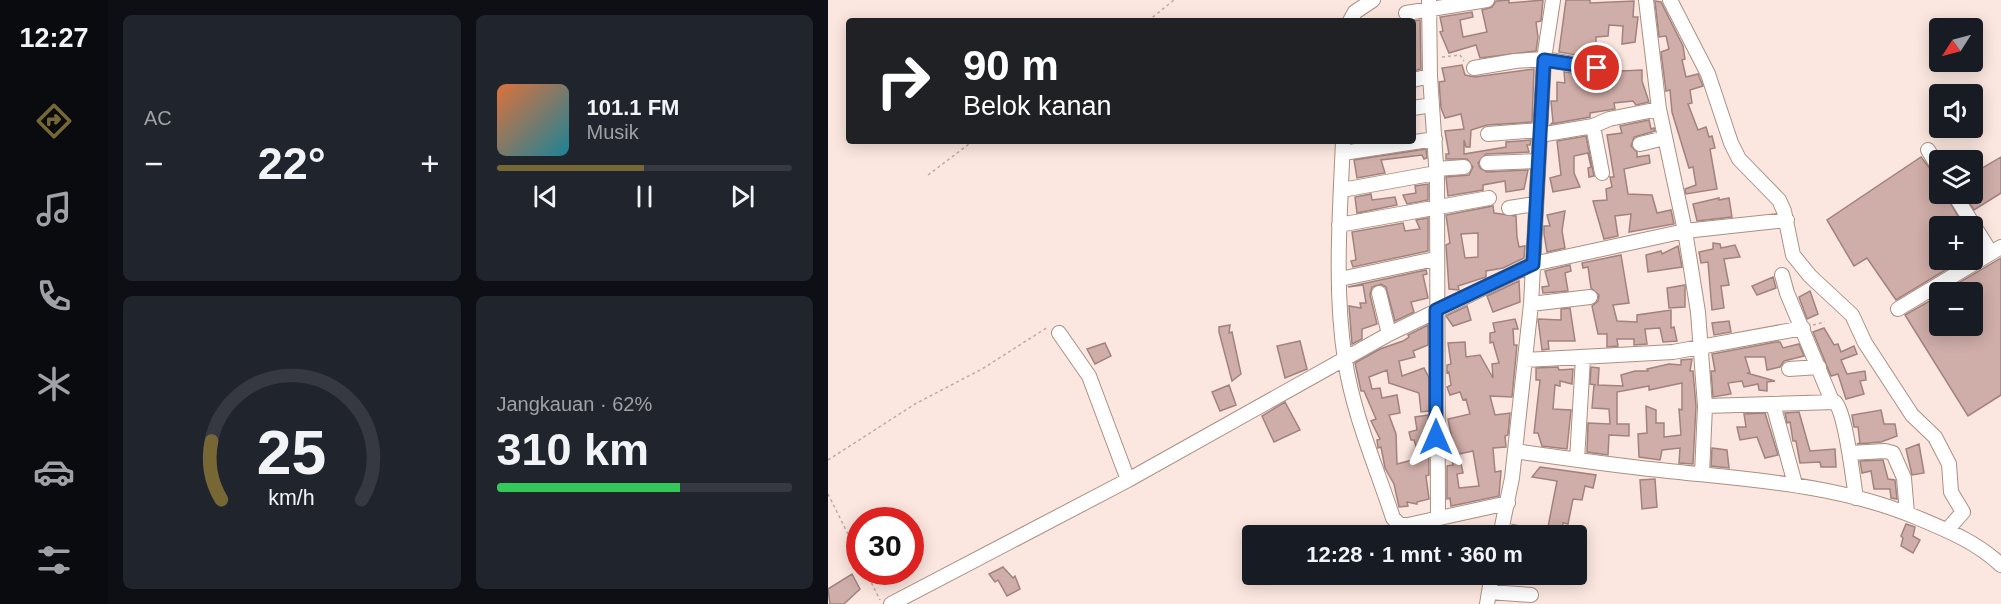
<!DOCTYPE html>
<html lang="id">
<head>
<meta charset="utf-8">
<style>
	body { margin:0; font-family:Helvetica,sans-serif; background:#20242c; color:#f1f3f6; height:100vh; display:flex; flex-direction:column; font-size:22px; white-space:nowrap }
	* { box-sizing:border-box; margin:0 }
	p { font-size:20px; color:#9ea1a6 }
	.icon { flex:none; width:33px; height:33px; fill:none; stroke:currentColor; stroke-width:2; stroke-linecap:round; stroke-linejoin:round }
	.map { position:relative; flex:1; overflow:hidden }
	.details { display:flex; flex-direction:column; gap:15px; padding:15px; background:#0d0f14; width:720px }
	.details>* { flex:none }
	.top-card { position:absolute; left:18px; top:18px; width:570px; height:126px; border-radius:6px; box-shadow:0 3px 15px #0003; background:#202124; color:#fff; overflow:hidden }
	.needle { width:39px; rotate:234deg }
	.tools { position:absolute; left:1101px; top:18px; display:grid; gap:12px }
	.tools a { display:grid; place-items:center; width:54px; height:54px; border-radius:6px; background:#171b24; box-shadow:0 3px 15px #0003; font-size:30px }
	.speed { position:absolute; left:18px; top:507px; display:flex; gap:12px; font-size:30px; font-weight:700; text-align:center }
	.speed>* { display:grid; place-content:center; width:78px; height:78px; border-radius:50%; background:#171b24; box-shadow:0 3px 15px #0003; line-height:1 }
	.speed .limit { border:9px solid #d22; background:#fff; color:#111 }
	.pin { position:absolute; display:grid; place-items:center; width:51px; height:51px; color:#fff; margin:-26px; border:3px solid #fff; border-radius:50%; box-shadow:0 2px 6px #0007 }
	.me { position:absolute; width:66px; margin:-33px; rotate:0deg; stroke-linejoin:round; filter:drop-shadow(0 0 4px #0008) }
	.turn { display:flex; align-items:center; gap:21px; height:126px; padding:0 18px; font-size:27px }
	.turn .icon { width:78px; height:78px; stroke-width:2.5 }
	.turn b { display:block; font-size:42px; line-height:51px }
	.big { font-size:45px; font-weight:700; line-height:1.1 }
	.details .widget { flex:1; display:flex; flex-direction:column; justify-content:center; gap:9px; min-width:0; padding:0 21px; border-radius:9px; background:#20242c }
	.details .dial { align-items:center; gap:0 }
	.dial svg { height:156px; overflow:visible; fill:none; stroke:#363941; stroke-width:7; stroke-linecap:round; text-anchor:middle }
	.dial text { fill:#f1f3f6; stroke:none }
	.song { display:flex; align-items:center; gap:18px }
	.cover { width:72px; height:72px; border-radius:9px; background:linear-gradient(135deg,hsl(20 70% 55%),hsl(190 70% 35%)) }
	.played { height:6px; border-radius:3px; background:linear-gradient(90deg,#766735 50%,#363941 50%) }
	.keys { display:flex; justify-content:space-around; direction:ltr }
	.heat { display:flex; justify-content:space-between; align-items:center; font-size:33px; direction:ltr }
	.charge { height:9px; border-radius:4px; background:linear-gradient(90deg,#34c759 62%,#363941 0) }
	.details .tiles { flex:1; display:grid; gap:15px; grid-template-columns:repeat(2,1fr) }
	.trip { position:absolute; left:414px; top:525px; width:345px; height:60px; border-radius:6px; background:#171b24; box-shadow:0 3px 15px #0003; font-weight:700; line-height:60px; text-align:center }
	main { display:flex; flex:1; min-height:0 }
	.tabs { display:flex; flex-direction:column; width:108px; justify-content:space-around; align-items:center; background:#090b0e; color:#9ea1a6 }
	.tabs .icon { width:42px; height:42px }
	.tabs .on { color:#766735 }
	.tabs b { font-size:27px; color:#f1f3f6 }
	.map>svg:first-child { display:block }
</style>
</head>
<body>
<main>
<nav class="tabs">
<b>12:27</b>
<svg class="icon on" aria-label="directions" viewBox="0 0 24 24"><path d="M12 3l9 9-9 9-9-9zM9 14v-3h6M13 9l2 2-2 2"/></svg>
<svg class="icon" aria-label="music" viewBox="0 0 24 24"><path d="M9 18V5l10-2v13"/><circle cx="6" cy="18" r="3"/><circle cx="16" cy="16" r="3"/></svg>
<svg class="icon" aria-label="phone" viewBox="0 0 24 24"><path d="M5 4h4l2 5-3 2q2 4 5 5l2-3 5 2v4C11 20 4 13 5 4z"/></svg>
<svg class="icon" aria-label="climate" viewBox="0 0 24 24"><path d="M12 3v18M4 7l16 10M4 17L20 7"/></svg>
<svg class="icon" aria-label="car" viewBox="0 0 24 24"><path d="M5 17H2v-5l4-1 3-4h7l3 4 3 1v5h-3M9 17h6M6 11h13"/><circle cx="7" cy="17" r="2"/><circle cx="17" cy="17" r="2"/></svg>
<svg class="icon" aria-label="filters" viewBox="0 0 24 24"><path d="M4 7h16M4 17h16"/><circle cx="9" cy="7" r="2"/><circle cx="15" cy="17" r="2"/></svg>
</nav>
<section class="details">
<div class="tiles">
<div class="widget"><p>AC</p>
<div class="heat"><a>−</a><b class="big">22°</b><a>+</a></div>
</div>
<div class="widget">
<div class="song"><i class="cover"></i><div><b>101.1 FM</b><p>Musik</p></div></div>
<div class="played"></div>
<div class="keys"><svg class="icon" aria-label="previous" viewBox="0 0 24 24"><path d="M18 5L8 12l10 7zM5 5v14"/></svg><svg class="icon" aria-label="pause" viewBox="0 0 24 24"><path d="M8 5v14M16 5v14"/></svg><svg class="icon" aria-label="next" viewBox="0 0 24 24"><path d="M6 5l10 7-10 7zM19 5v14"/></svg></div>
</div>
<div class="widget dial"><svg viewBox="0 0 100 80">
<path d="M14 69A42 42 0 1 1 86 69"/>
<path d="M14 69A42 42 0 0 1 9 39" stroke="#766735"/>
<text x="50" y="56" font-size="32" font-weight="700">25</text>
<text x="50" y="72" font-size="11">km/h</text>
</svg></div>
<div class="widget"><p>Jangkauan · 62%</p><b class="big">310 km</b><div class="charge"></div></div>
</div>
</section>
<div class="map">
<svg width="1173" height="604" viewBox="0 0 1173 604">
	<rect width="100%" height="100%" fill="#fbe7df"/>
	<path fill="#cfada8" stroke="#a2827e" stroke-width="1.5" fill-rule="evenodd" d="M681,0V3L715,0L713,21L708,22L710,37L708,51L652,58L648,45L621,53L612,32L615,31L612,17L644,12L645,17L632,20L635,37L659,32L654,10L664,7L668,1Z
		M738,0H762V3L806,1L805,17H810L807,42L794,44L795,26L781,25L780,36L768,37V57L785,59L784,68L793,67V71L814,70V81L821,102L808,105L805,101L786,103L787,109L762,113V117L723,124L725,122L723,101H729V82L737,83L736,72L768,77L776,74L778,69L771,59L731,52Z
		M827,1L833,2L855,46L857,59L854,60L858,77L870,74L875,86L862,90L864,103L860,104L870,130L878,127L881,137L884,136L887,148L882,149L889,189L858,194L857,189L868,185L865,167L861,168L844,112L842,90L838,91L833,52L841,49L838,36L831,37Z
		M592,20L593,69L585,71V21Z
		M634,65L637,75L647,77L706,69L704,122L659,125L643,130L642,147H638L636,140V154L678,147V142L703,140L702,145H699L701,152L658,154L650,163L652,168L659,172L700,170L696,189L678,192L677,181L655,185V190L620,196L618,177L641,175L645,167L639,159H618V154H621L617,131L636,129L633,114L617,118L613,108L611,82L617,81L614,68Z
		M821,120L823,129L826,128L827,131L806,137L803,146L809,152V157L821,155L822,163L796,169L800,194L824,195L829,213L843,210L846,224L801,232L803,214L787,216L790,236L776,239L765,201L779,200L778,189L784,187L782,177H786L779,135L794,133L792,126Z
		M758,136L766,176L761,177L760,168L763,167L760,153L746,156V173L752,187L725,192L722,178L733,175L729,141Z
		M598,149L599,158L596,159L594,155L553,160L557,173L529,178L526,160Z
		M1093,157L1112,182V194H1117L1136,226H1112V260H1134L1068,300L1039,258L1026,266L999,220Z
		M1173,157V193L1146,210L1136,194H1144V174Z
		M600,184V200L579,204L575,195L588,193L587,186Z
		M543,194L544,200L567,197L569,205L529,213L527,197Z
		M891,198V200L901,198L904,217L869,221L865,204Z
		M665,206L666,213L688,216L689,237L691,247L697,246L696,258L675,268L658,271V277L630,286L631,290L621,289L618,245L622,243L618,215ZM650,233V257L637,258L633,234Z
		M737,211L734,231L737,248L719,252L716,234V226H722L719,215Z
		M600,218V251L525,267L523,261L528,260L524,232L575,223L577,231L592,229L588,220Z
		M885,243L892,244L893,248L907,245L912,257L896,259L901,285L893,286L896,308L884,310L880,262L873,263L871,252L885,249Z
		M850,246L854,267L820,272L818,255L833,251L834,254Z
		M793,255L801,303L785,305L789,321L809,322V315L843,310V328L846,327L849,341L835,342L832,328L817,329L819,344L806,345V339H789L790,346L779,347V334H770L764,306L770,301L771,295L763,288L760,267L755,268L754,263Z
		M1173,258V395L1140,416L1077,315L1112,295V326H1144V292H1115Z
		M742,265L743,271L737,273L740,291L715,293L714,287L721,286L717,271Z
		M598,270L599,274L595,275L600,298L583,302L586,312L567,321L558,287L553,284L544,287L542,295L549,324L534,329V339L524,344L521,306L533,308L532,303H538L535,285L520,287Z
		M945,277L948,288L929,295L924,286Z
		M691,281L692,302L665,312L659,296Z
		M857,285V307L841,308L839,288Z
		M982,291L990,314L979,319L971,297Z
		M639,306L643,320L625,326L618,316Z
		M742,308L747,341H720L721,349L714,350L710,319L733,320V309Z
		M687,319L690,329H685L686,345H689L684,397L662,396L667,415L682,413L680,435L677,436L678,447L665,448L667,472L673,471L671,496L623,506L622,498L619,499V466L625,465L621,449H619L620,440L624,439L620,419L642,414L638,399L635,400L632,392L622,395L619,387L623,385L621,372L619,373V365L623,364L620,343L637,342L638,357L652,355L665,378L664,364L671,363L665,342L662,343V333L667,332L665,323ZM645,451L651,486L631,488L629,474L635,473L631,454Z
		M901,321L903,332L886,335L884,323Z
		M402,325L401,333L404,332L413,374L404,381L391,332V327Z
		M600,325V345L585,351L587,357L571,361L574,376L596,368L601,378V411L593,412L591,393L561,383L559,370L541,377L544,389L552,388L554,398L569,395L572,413L561,415L568,434L569,464L592,458L586,440H583L581,432L589,430L587,417L600,415L601,475L598,476L601,499L589,502V504L579,502L580,506L571,507L566,484L557,468L553,447L550,448L549,440L552,439L543,421L548,419L536,391H533L527,363L552,349L575,341L581,337L580,335Z
		M996,328L1006,345L1010,344L1013,352L1026,346L1029,354L1013,360L1019,374L1037,371L1038,380L1032,381L1036,394L1018,399L1010,374L1003,376L985,332Z
		M472,341L479,369L457,378L449,346Z
		M948,342H952L955,348L971,344L976,356L956,361L952,367L939,370L937,357H917L922,373H919L947,381L939,382V391L931,390L930,384L916,387L914,381L900,383L903,394L885,397L883,371H887L884,354Z
		M277,343L283,356L267,364L259,349Z
		M864,359L862,371H865L868,406L865,464L851,463L852,448L834,450L832,460L811,457L810,434L819,433L818,406L828,410V423H836V437L853,435L851,409L854,410V383L821,390V386L789,392V424H801V436L781,435L780,455L759,452L760,423L782,424L781,409L764,408L766,385H768L762,384L763,367L771,368L770,385L795,386L793,375L807,371H820L819,369L841,364L853,365V360Z
		M730,367L731,370L745,369L744,384L732,381V386L727,385L725,409L743,410L739,449L714,446L710,433H706L712,380H708V368Z
		M401,385L408,405L392,411L384,392Z
		M457,402L472,430L446,442L434,416Z
		M1053,410L1056,424H1067L1069,436L1053,442L1029,444L1032,443L1030,427H1026L1024,415Z
		M971,412L982,451L1007,449L1008,467H993L992,462L972,463L968,441H965L962,422L959,423L957,413Z
		M937,413L950,455L937,458L929,437L912,440L909,427H918L916,414Z
		M1091,444L1096,473L1084,475L1078,449Z
		M884,448L899,450L901,468L883,466Z
		M1055,460L1060,479L1067,480L1069,499L1063,498L1062,489H1046L1043,471L1034,473L1032,461Z
		M712,467L768,475L765,488L757,486L754,500L745,499L740,524L735,523L733,534L719,532L729,481L704,477Z
		M827,479L829,507L814,509L812,480Z
		M1078,524L1087,527L1085,536L1092,540L1085,553L1073,546L1075,538L1073,536Z
		M175,567L185,578L187,576L192,589L179,596L170,580L167,582L161,574Z
		M24,574L32,589L16,604H2L0,589Z"/>
	<g fill="none" stroke-linecap="round" stroke-linejoin="round">
		<g stroke="#ac8f82" stroke-width="16">
			<path id="minor" d="M601,0L602,76L609,179L610,517
				M818,0L831,109L857,231L870,312L877,406L874,474
				M842,0L880,74L903,143L911,159L951,200L956,211L965,255L982,276L1024,315L1037,343L1084,415L1107,437L1121,464L1123,492L1135,512L1120,529
				M578,13L659,0
				M522,21L527,12L545,0
				M646,68L687,61L716,59L769,68
				M585,80L602,76
				M585,108L604,105
				M765,126L781,119L831,109
				M660,134L712,130
				M712,135L765,126L774,173
				M515,141C512,213 506,289 517,360C525,414 548,466 565,518L572,525H580L680,503
				M812,144L837,138
				M1100,150L1112,170
				M515,153L607,139
				M659,163L710,161
				M608,169L636,167
				M514,190L608,173
				M1126,194L1163,253
				M681,208L707,204
				M511,225L661,198
				M954,275L959,293L1004,401
				M512,279L607,259
				M551,293L561,334
				M703,304L762,297
				M1070,309L1173,247
				M231,333L261,376L300,480
				M697,360L845,352L975,328
				M961,369L991,367
				M945,404L967,484
				M877,406L1007,402C1018,414 1025,479 1028,498
				M687,451C735,458 784,465 832,470C920,480 1007,483 1090,518C1121,531 1148,542 1173,565
				M1022,453L1057,451L1065,453L1076,478L1079,513
				M749,460L755,358
				M673,530L707,536
				M672,536L684,478L703,304L716,59L725,0
				M661,592L703,595
				M63,604L300,480L561,334L705,264L857,231L959,220
				M659,604L664,574"/>
		</g>
		<path stroke="#bcaba4" stroke-width="1.5" stroke-dasharray="3 3" stroke-linecap="butt" d="M320,21L346,0
			M614,57L632,55L636,61
			M100,175L145,141
			M985,325L997,322
			M0,460L87,404L154,369L220,327
			M0,494L32,558
			M38,572L52,600"/>
		<use href="#minor" stroke="#fff" stroke-width="14"/>
	</g>
	<g fill="none" stroke-linecap="round" stroke-linejoin="round">
		<g stroke="#114b97" stroke-width="15">
			<path id="route" d="M608,437V310L705,264L716,60L769,68"/>
		</g>
		<use href="#route" stroke="#1a73e8" stroke-width="10"/>
	</g>
</svg>
<div class="tools">
<a><svg class="needle" viewBox="-14 -14 28 28"><path d="M0-13l5 13h-10z" fill="#e53935"/><path d="M0 13l5-13h-10z" fill="#9ea1a6"/></svg></a>
<a><svg class="icon" aria-label="sound" viewBox="0 0 24 24"><path d="M4 9h4l5-4v14l-5-4H4zM17 9q2 3 0 6"/></svg></a>
<a><svg class="icon" aria-label="layers" viewBox="0 0 24 24"><path d="M12 4l9 5-9 5-9-5zM3 14l9 5 9-5"/></svg></a>
<a>+</a>
<a>−</a>
</div>
<div class="speed"><div class="limit">30</div></div>
<div class="pin" style="left:769px;top:68px;background:#d93025"><svg class="icon" aria-label="arrive" viewBox="0 0 24 24"><path d="M6 21V4h12l-3 4 3 4H6"/></svg></div>
<svg class="me" style="left:608px;top:437px" viewBox="-20 -20 40 40"><path d="M0-17L14 15 0 8-14 15z" fill="#1a73e8" stroke="#fff" stroke-width="4"/></svg>
<div class="trip">12:28 · 1 mnt · 360 m</div>
<div class="top-card">
<div class="turn"><svg class="icon" aria-label="right" viewBox="0 0 24 24"><path d="M7 20v-9h11M14 6l5 5-5 5"/></svg><div><b>90 m</b>Belok kanan</div></div>
</div>
</div>
</main>
</body>
</html>
